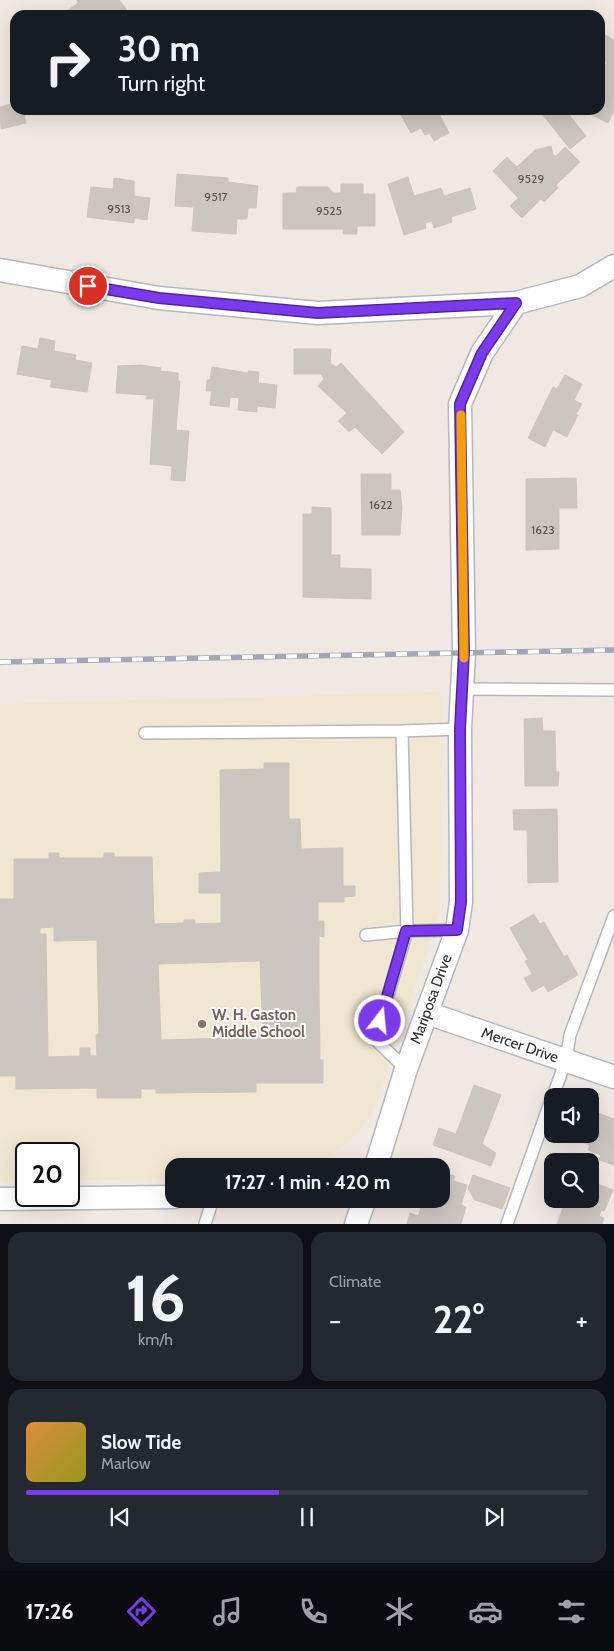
<!DOCTYPE html>
<html lang="en">
<head>
<meta charset="utf-8">
<style>
	body { margin:0; font-family:Cabin,sans-serif; background:#242831; color:#f1f3f6; height:100vh; display:flex; flex-direction:column; font-size:19px; white-space:nowrap }
	* { box-sizing:border-box; margin:0 }
	p { font-size:16px; color:#9ea1a6 }
	.icon { flex:none; width:28px; height:28px; fill:none; stroke:currentColor; stroke-width:2; stroke-linecap:round; stroke-linejoin:round }
	.map { position:relative; height:1224px; overflow:hidden }
	.drawer { display:flex; flex-direction:column; gap:8px; padding:8px; background:#0d0f14; flex:1 }
	.drawer>* { flex:none }
	.guide { position:absolute; left:10px; top:10px; width:595px; height:105px; border-radius:15px; box-shadow:0 5px 20px #0002; background:#171b24; color:#f1f3f6; overflow:hidden }
	.fabs { position:absolute; left:544px; top:1088px; display:grid; gap:10px }
	.fabs a { display:grid; place-items:center; width:55px; height:55px; border-radius:10px; background:#171b24; box-shadow:0 5px 20px #0002; font-size:25px }
	.speed { position:absolute; left:15px; top:1142px; display:flex; gap:10px; font-size:25px; font-weight:700; text-align:center }
	.speed>* { display:grid; place-content:center; width:65px; height:65px; border-radius:50%; background:#171b24; box-shadow:0 5px 20px #0002; line-height:1 }
	.speed .limit { border:2px solid #111; border-radius:8px; background:#fff; color:#111 }
	.pin { position:absolute; display:grid; place-items:center; width:42px; height:42px; color:#fff; margin:-21px; border:2px solid #fff; border-radius:50%; box-shadow:0 1px 5px #0007 }
	.me { position:absolute; width:55px; margin:-28px; rotate:16deg; stroke-linejoin:round; filter:drop-shadow(0 0 4px #0008) }
	.turn { display:flex; align-items:center; gap:18px; height:105px; padding:0 25px; font-size:22px }
	.turn .icon { width:65px; height:65px; stroke-width:2.5 }
	.turn b { display:block; font-size:35px; line-height:42px }
	.big { font-size:38px; font-weight:700; line-height:1.1 }
	.drawer .widget { flex:1; display:flex; flex-direction:column; justify-content:center; gap:8px; min-width:0; padding:0 18px; border-radius:15px; background:#242831 }
	.drawer .dial { align-items:center; gap:0 }
	.dial b { font-size:65px; line-height:1 }
	.song { display:flex; align-items:center; gap:15px }
	.cover { width:60px; height:60px; border-radius:8px; background:linear-gradient(135deg,hsl(30 70% 55%),hsl(60 70% 35%)) }
	.played { height:5px; border-radius:2px; background:linear-gradient(90deg,#7c3aed 45%,#363941 45%) }
	.keys { display:flex; justify-content:space-around; direction:ltr }
	.heat { display:flex; justify-content:space-between; align-items:center; font-size:28px; direction:ltr }
	.drawer .tiles { flex:1; display:grid; gap:8px; grid-template-columns:1fr 1fr }
	.widget:last-child { grid-column:span 2 }
	.trip { position:absolute; left:165px; top:1158px; width:285px; height:50px; border-radius:15px; background:#171b24; box-shadow:0 5px 20px #0002; font-weight:700; line-height:50px; text-align:center }
	.dock { display:flex; height:80px; justify-content:space-around; align-items:center; background:#090b0e; color:#9ea1a6 }
	.dock .icon { width:35px; height:35px }
	.dock .on { color:#7c3aed }
	.dock b { font-size:22px; color:#f1f3f6 }
	.map>svg:first-child { display:block }
</style>
</head>
<body>
<div class="map">
<svg width="614" height="1224" viewBox="0 0 614 1224">
	<rect width="100%" height="100%" fill="#efe9e1"/>
	<path fill="#f0e6d1" d="M440,692L442,702L440,912L372,1115L352,1139L331,1156L311,1166H174V1179L69,1180V1154H26V1180L0,1181V704Z"/>
	<path fill="#cbc7bf" stroke="#cbc5ba" fill-rule="evenodd" d="M119,0L131,15H54L59,11L62,15L78,3L77,0Z
		M600,32L614,40V111L608,123L582,110H600V71L602,72L607,62L600,58Z
		M15,103V110H23L26,123L1,129L0,107Z
		M411,110H437L449,133L434,141L430,133L425,135L421,128L411,133L401,115Z
		M549,110H565L586,136L570,149L543,115Z
		M551,146L553,155L556,156L565,147L580,162L556,185L558,188L544,202L541,199L522,218L510,206L518,198L493,171L507,157L517,167L535,150Z
		M177,174L228,178V182L258,186L256,208H248L247,219H237L236,234L192,231L194,207L175,206Z
		M408,177L414,196L441,188L444,196L470,188L476,209L451,217L452,222L434,228L432,221L425,223L426,228L404,235L388,184Z
		M114,178L134,181V196L150,198L147,220L134,218V223L87,217L91,187L113,189Z
		M341,184H363V194H375V226H357V234H343V229H283V193H296L297,187H328L333,193H341Z
		M40,338L55,341L54,351L76,355L75,360L92,363L87,392L50,387L52,380L17,374L22,346L38,349Z
		M294,349H331L330,363L336,367L341,363L404,432L382,454L355,427L349,432L338,421L347,413L318,386L324,379L321,374H294Z
		M141,365L161,368L160,371L178,373V381H180L176,430L189,431L185,481L171,480L172,466L150,464L154,399H146L147,395L116,393L118,366Z
		M212,367L248,373V371L259,372L258,383L277,385L275,408L257,406V412L238,410L239,398L230,397L229,407L210,405L212,391H206L207,380H210Z
		M565,375L582,384L574,400L582,404L576,414L578,415L567,437L553,430L545,447L528,438L553,387L557,389Z
		M361,474H391V490H400L402,508L400,535H362Z
		M576,478L577,508H559V549L526,550V479Z
		M312,507L331,508V555H340V568L371,569V599L303,597V514H312Z
		M542,718L543,731H555L556,772H559L558,786H525L524,719Z
		M264,763H289V819H300L301,849L343,848V886H355V896L344,897V902H318V921H324V937L319,936V986L320,1060H323V1083H256V1092L156,1093V1089H141V1098H97V1088L16,1089V1076H0V899H14V859H49V853H59V858H104V853H114V857H152L154,924L184,923V920H195V924L221,923V893H199V873L221,872L220,770L264,769ZM54,927V941L97,940L99,1034L96,1035L97,1056H90V1048H80V1056L48,1057L46,934H40V928ZM260,961L263,1037L161,1040L158,964Z
		M557,809L558,882L528,883L527,830H514L513,810Z
		M534,914L540,924L544,922L564,957L567,955L578,975L548,992L544,985L532,992L524,978L532,974L525,961L528,960L510,928Z
		M474,1085L501,1095L482,1144L496,1153L491,1166L433,1145L439,1128L456,1134Z
		M590,1110L614,1119V1165L599,1160L601,1155L588,1150L590,1145L573,1139L574,1134H590Z
		M441,1172L455,1176L453,1181L467,1185L461,1205L466,1207L461,1224H407L410,1213L418,1216L423,1202L426,1203L428,1199H441Z
		M473,1175L510,1188L502,1209L475,1200L468,1189Z
		M590,1175L592,1176L590,1181L613,1190L604,1211L601,1210L599,1216L604,1218L602,1224H557L566,1199H590Z"/>
	<g fill="none" stroke-linecap="round" stroke-linejoin="round">
		<g stroke="#b4b7c1" stroke-width="14">
			<path id="lane" d="M462,689L614,690
				M145,733L402,731
				M366,935L407,931L457,930
				M406,1069L375,1039L407,931L402,731L460,729
				M553,1096L566,1060L570,1035L614,916
				M205,1224L213,1199
				M507,1224L552,1097"/>
		</g>
		<g stroke="#b4b7c1" stroke-width="25">
			<path id="street" d="M0,270L159,298L318,313L516,303L580,286L614,266
				M427,1013L614,1077
				M376,1166L406,1069L457,930L461,902L460,729L464,652L460,404L482,353L516,303
				M0,1199L174,1197
				M356,1224L365,1199"/>
		</g>
		<use href="#lane" stroke="#fff" stroke-width="11"/>
		<use href="#street" stroke="#fff" stroke-width="22"/>
		<g stroke="#a3a6b8" stroke-width="5.5">
			<path id="rail" d="M0,662L614,650"/>
		</g>
		<use href="#rail" stroke="#fff" stroke-width="4" stroke-dasharray="11" stroke-linecap="butt"/>
	</g>
	<g fill="none" stroke-linecap="round" stroke-linejoin="round">
		<g stroke="#51269a" stroke-width="12">
			<path id="route" d="M88,286L159,298L318,313L516,303L482,353L460,404L464,652L460,729L461,902L457,930L406,931L380,1021"/>
		</g>
		<use href="#route" stroke="#7c3aed" stroke-width="9"/>
		<path stroke="#f59e0b" stroke-width="9" d="M461,415L464,658"/>
	</g>
	<circle fill="#8d6e63" stroke="#fff" stroke-width="2" cx="202" cy="1024" r="5"/>
	<g text-anchor="middle" dominant-baseline="central" stroke-width="4" stroke-linejoin="round" paint-order="stroke">
		<g font-size="12" fill="#555452">
			<text x="531" y="178">9529</text>
			<text x="216" y="196">9517</text>
			<text x="119" y="208">9513</text>
			<text x="329" y="210">9525</text>
			<text x="381" y="504">1622</text>
			<text x="543" y="529">1623</text>
		</g>
		<g font-size="15" fill="#2e2e2e" stroke="#fff">
			<text transform="translate(431 999) rotate(-70)">Mariposa Drive</text>
			<text transform="translate(520 1045) rotate(19)">Mercer Drive</text>
		</g>
		<g font-size="15" font-weight="bold" fill="#785e54" stroke="#fff" text-anchor="start">
			<text x="212" y="1015">W. H. Gaston<tspan x="212" dy="17">Middle School</tspan></text>
		</g>
	</g>
</svg>
<div class="fabs">
<a><svg class="icon" aria-label="sound" viewBox="0 0 24 24"><path d="M4 9h4l5-4v14l-5-4H4zM17 9q2 3 0 6"/></svg></a>
<a><svg class="icon" aria-label="search" viewBox="0 0 24 24"><circle cx="10" cy="10" r="6"/><path d="M15 15l6 6"/></svg></a>
</div>
<div class="speed"><div class="limit">20</div></div>
<div class="pin" style="left:88px;top:286px;background:#d93025"><svg class="icon" aria-label="arrive" viewBox="0 0 24 24"><path d="M6 21V4h12l-3 4 3 4H6"/></svg></div>
<svg class="me" style="left:380px;top:1021px" viewBox="-20 -20 40 40"><circle r="17" fill="#7c3aed" stroke="#fff" stroke-width="3"/><path d="M0-11L8 9 0 5-8 9z" fill="#fff"/></svg>
<div class="trip">17:27 · 1 min · 420 m</div>
<div class="guide">
<div class="turn"><svg class="icon" aria-label="right" viewBox="0 0 24 24"><path d="M7 20v-9h11M14 6l5 5-5 5"/></svg><div><b>30 m</b>Turn right</div></div>
</div>
</div>
<section class="drawer">
<div class="tiles">
<div class="widget dial"><b>16</b><p>km/h</p></div>
<div class="widget"><p>Climate</p>
<div class="heat"><a>−</a><b class="big">22°</b><a>+</a></div>
</div>
<div class="widget">
<div class="song"><i class="cover"></i><div><b>Slow Tide</b><p>Marlow</p></div></div>
<div class="played"></div>
<div class="keys"><svg class="icon" aria-label="previous" viewBox="0 0 24 24"><path d="M18 5L8 12l10 7zM5 5v14"/></svg><svg class="icon" aria-label="pause" viewBox="0 0 24 24"><path d="M8 5v14M16 5v14"/></svg><svg class="icon" aria-label="next" viewBox="0 0 24 24"><path d="M6 5l10 7-10 7zM19 5v14"/></svg></div>
</div>
</div>
</section>
<nav class="dock">
<b>17:26</b>
<svg class="icon on" aria-label="directions" viewBox="0 0 24 24"><path d="M12 3l9 9-9 9-9-9zM9 14v-3h6M13 9l2 2-2 2"/></svg>
<svg class="icon" aria-label="music" viewBox="0 0 24 24"><path d="M9 18V5l10-2v13"/><circle cx="6" cy="18" r="3"/><circle cx="16" cy="16" r="3"/></svg>
<svg class="icon" aria-label="phone" viewBox="0 0 24 24"><path d="M5 4h4l2 5-3 2q2 4 5 5l2-3 5 2v4C11 20 4 13 5 4z"/></svg>
<svg class="icon" aria-label="climate" viewBox="0 0 24 24"><path d="M12 3v18M4 7l16 10M4 17L20 7"/></svg>
<svg class="icon" aria-label="car" viewBox="0 0 24 24"><path d="M5 17H2v-5l4-1 3-4h7l3 4 3 1v5h-3M9 17h6M6 11h13"/><circle cx="7" cy="17" r="2"/><circle cx="17" cy="17" r="2"/></svg>
<svg class="icon" aria-label="filters" viewBox="0 0 24 24"><path d="M4 7h16M4 17h16"/><circle cx="9" cy="7" r="2"/><circle cx="15" cy="17" r="2"/></svg>
</nav>
</body>
</html>
